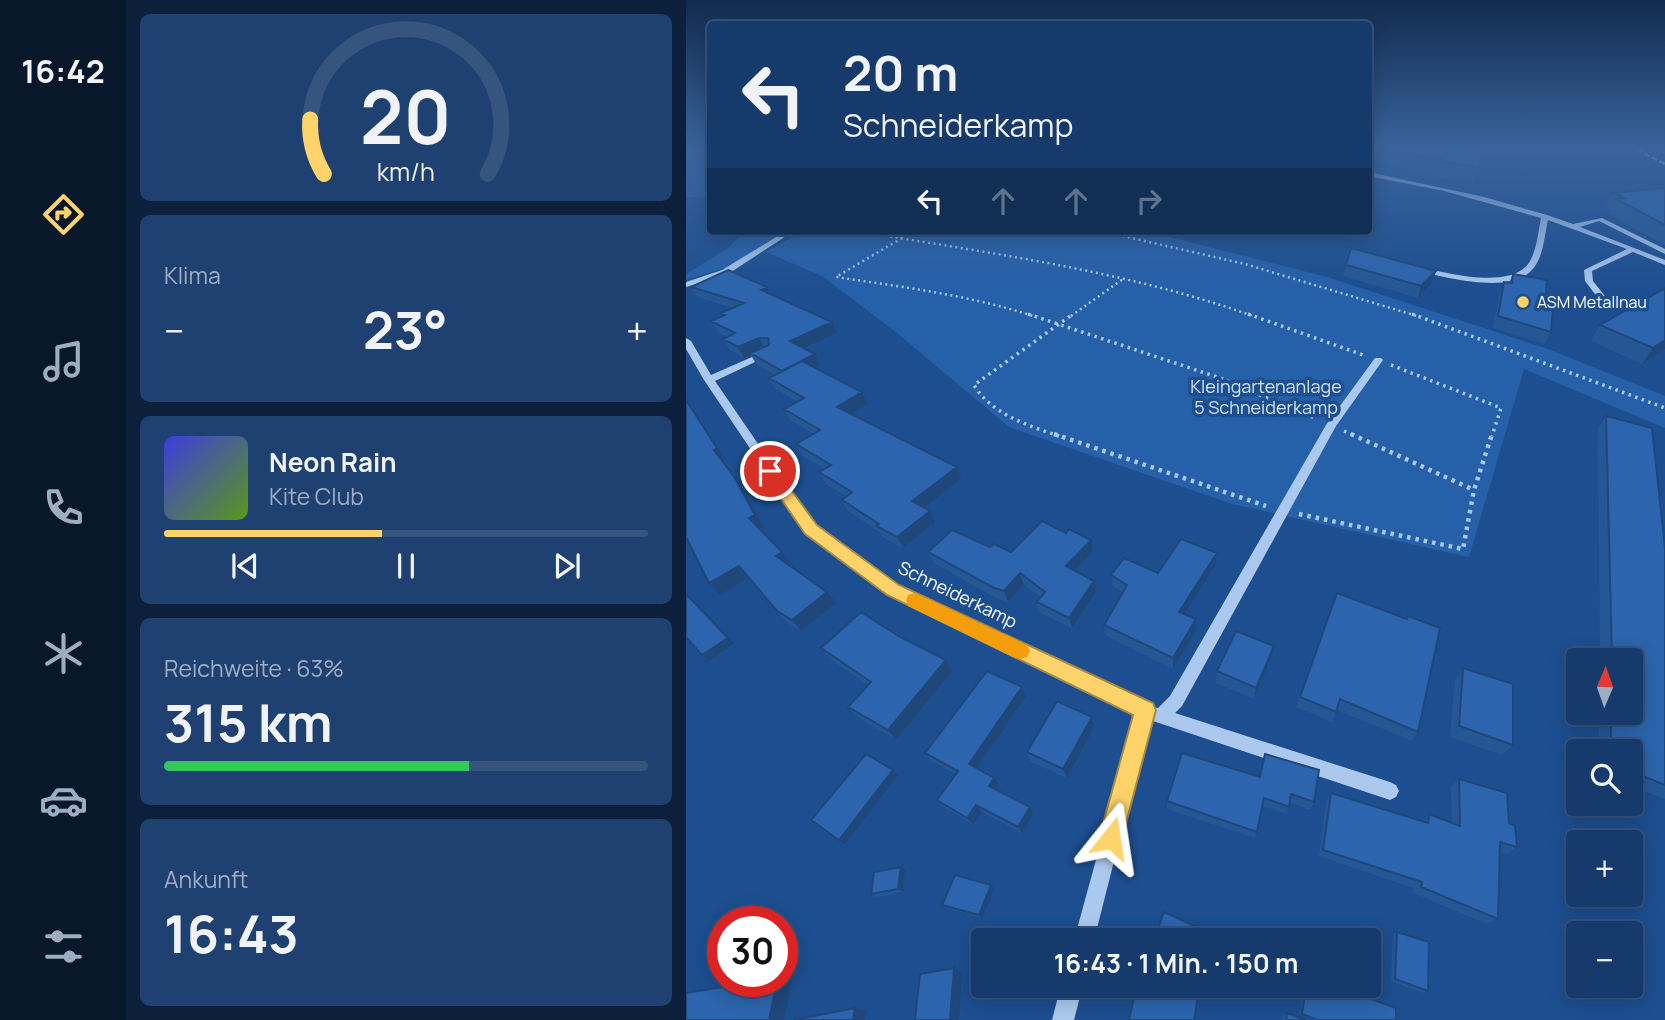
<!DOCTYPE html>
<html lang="de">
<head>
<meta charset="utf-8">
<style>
	body { margin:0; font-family:Manrope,sans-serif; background:#1f4171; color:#f1f3f6; height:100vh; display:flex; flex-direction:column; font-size:26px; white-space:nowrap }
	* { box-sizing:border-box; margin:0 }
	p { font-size:23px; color:#9eadc1 }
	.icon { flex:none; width:38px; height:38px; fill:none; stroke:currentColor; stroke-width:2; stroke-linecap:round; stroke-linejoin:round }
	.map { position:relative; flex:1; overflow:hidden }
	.side { display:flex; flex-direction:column; gap:14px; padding:14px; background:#0c203b; width:560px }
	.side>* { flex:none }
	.banner { position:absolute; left:21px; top:21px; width:665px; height:214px; border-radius:7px; box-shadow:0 4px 18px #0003,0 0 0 2px #35547e; background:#163a6b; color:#f1f3f6; overflow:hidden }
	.needle { width:46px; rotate:2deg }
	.tools { position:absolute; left:880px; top:648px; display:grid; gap:14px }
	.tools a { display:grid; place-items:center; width:77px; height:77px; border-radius:7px; background:#163a6b; box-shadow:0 4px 18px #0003,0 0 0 2px #35547e; font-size:35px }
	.speed { position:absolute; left:21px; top:906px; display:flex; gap:14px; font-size:35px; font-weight:700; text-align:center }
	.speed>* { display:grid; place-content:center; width:91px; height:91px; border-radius:50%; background:#163a6b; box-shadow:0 4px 18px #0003,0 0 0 2px #35547e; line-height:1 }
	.speed .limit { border:10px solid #d22; background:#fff; color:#111 }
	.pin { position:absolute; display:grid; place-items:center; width:60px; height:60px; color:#fff; margin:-30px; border:4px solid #fff; border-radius:50%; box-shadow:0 2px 7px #0007 }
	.me { position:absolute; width:77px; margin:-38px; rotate:15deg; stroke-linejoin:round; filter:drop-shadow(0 0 5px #0008) }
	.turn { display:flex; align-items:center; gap:24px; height:147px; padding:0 21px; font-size:32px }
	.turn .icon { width:91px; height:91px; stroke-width:2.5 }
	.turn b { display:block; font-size:49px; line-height:60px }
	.lanes { display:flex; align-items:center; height:66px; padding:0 21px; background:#0003; justify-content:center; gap:35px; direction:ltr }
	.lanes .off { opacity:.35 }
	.big { font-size:52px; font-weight:700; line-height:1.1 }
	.side .card { flex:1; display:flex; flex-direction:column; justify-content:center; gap:10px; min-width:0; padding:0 24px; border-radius:10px; background:#1f4171 }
	.side .dial { align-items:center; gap:0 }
	.dial svg { height:182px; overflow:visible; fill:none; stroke:#35547e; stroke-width:7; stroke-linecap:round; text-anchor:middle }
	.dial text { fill:#f1f3f6; stroke:none }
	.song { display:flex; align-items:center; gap:21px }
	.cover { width:84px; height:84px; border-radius:10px; background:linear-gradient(135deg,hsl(240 70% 55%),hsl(90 70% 35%)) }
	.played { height:7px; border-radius:4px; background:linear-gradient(90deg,#fdd36a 45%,#35547e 45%) }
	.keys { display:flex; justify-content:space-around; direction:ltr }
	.heat { display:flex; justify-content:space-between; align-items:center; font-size:38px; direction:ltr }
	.charge { height:10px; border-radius:5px; background:linear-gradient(90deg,#34c759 63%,#35547e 0) }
	.trip { position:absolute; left:285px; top:928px; width:410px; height:70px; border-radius:7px; background:#163a6b; box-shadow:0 4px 18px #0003,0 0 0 2px #35547e; font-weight:700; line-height:70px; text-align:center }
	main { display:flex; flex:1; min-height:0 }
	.dock { display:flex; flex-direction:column; width:126px; justify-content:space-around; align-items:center; background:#09172b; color:#9eadc1 }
	.dock .icon { width:49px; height:49px }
	.dock .current { color:#fdd36a }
	.dock b { font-size:32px; color:#f1f3f6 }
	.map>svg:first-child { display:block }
</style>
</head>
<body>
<main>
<nav class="dock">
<b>16:42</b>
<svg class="icon current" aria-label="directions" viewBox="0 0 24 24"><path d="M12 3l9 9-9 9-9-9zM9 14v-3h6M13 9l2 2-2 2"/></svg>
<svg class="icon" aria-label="music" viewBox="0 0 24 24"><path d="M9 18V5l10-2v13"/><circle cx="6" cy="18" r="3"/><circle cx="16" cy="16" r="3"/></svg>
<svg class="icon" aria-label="phone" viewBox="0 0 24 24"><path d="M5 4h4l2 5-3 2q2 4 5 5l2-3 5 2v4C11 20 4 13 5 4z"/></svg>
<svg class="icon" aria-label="climate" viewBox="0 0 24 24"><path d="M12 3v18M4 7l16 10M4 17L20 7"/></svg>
<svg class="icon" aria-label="car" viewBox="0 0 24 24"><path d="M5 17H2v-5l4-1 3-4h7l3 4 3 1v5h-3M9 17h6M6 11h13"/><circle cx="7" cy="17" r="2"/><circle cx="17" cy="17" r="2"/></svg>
<svg class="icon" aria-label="filters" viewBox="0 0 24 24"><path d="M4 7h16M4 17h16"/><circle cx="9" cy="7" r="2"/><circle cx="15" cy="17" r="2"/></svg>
</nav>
<section class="side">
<div class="card dial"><svg viewBox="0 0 100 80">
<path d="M14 69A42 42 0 1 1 86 69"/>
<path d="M14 69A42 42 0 0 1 8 45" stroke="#fdd36a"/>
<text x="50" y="56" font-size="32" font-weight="700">20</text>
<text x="50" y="72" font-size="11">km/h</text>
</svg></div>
<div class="card"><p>Klima</p>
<div class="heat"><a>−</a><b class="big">23°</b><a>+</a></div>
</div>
<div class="card">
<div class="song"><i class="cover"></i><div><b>Neon Rain</b><p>Kite Club</p></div></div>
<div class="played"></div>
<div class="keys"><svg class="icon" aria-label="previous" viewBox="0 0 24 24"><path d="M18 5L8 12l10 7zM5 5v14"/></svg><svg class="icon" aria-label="pause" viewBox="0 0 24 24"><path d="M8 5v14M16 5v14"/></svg><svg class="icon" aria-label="next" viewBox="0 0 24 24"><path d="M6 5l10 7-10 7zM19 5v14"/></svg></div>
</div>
<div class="card"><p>Reichweite · 63%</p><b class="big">315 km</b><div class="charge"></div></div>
<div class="card"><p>Ankunft</p><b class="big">16:43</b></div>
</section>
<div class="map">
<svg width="979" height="1020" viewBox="0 0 979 1020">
	<rect width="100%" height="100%" fill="#1d4e8f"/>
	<path fill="#2660a8" d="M0,146H24V198L0,197Z
		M58,231H105L38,268L0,280V274L42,248Z
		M118,231H455L480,236L641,277L862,349L979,396V428L838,369L783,557L546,504L323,427L211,333L136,276L80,252Z"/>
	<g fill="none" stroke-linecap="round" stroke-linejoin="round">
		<path stroke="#abc9ee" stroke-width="2.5" stroke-dasharray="2 3.5" stroke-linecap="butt" d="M415,231L559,264L731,316
			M177,232C308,254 441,271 567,316
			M216,238L150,277C216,287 283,295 347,316
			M385,316L437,279"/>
		<path stroke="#abc9ee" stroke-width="3.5" stroke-dasharray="2.5 4.5" stroke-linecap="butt" d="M342,314L534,378L631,419
			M562,314L677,355
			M726,314L979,408
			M705,365L815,408L806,436
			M658,431L669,436
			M373,436C343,426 305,414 288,385L387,314"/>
		<path stroke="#abc9ee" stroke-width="4.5" stroke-dasharray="3.5 5" stroke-linecap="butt" d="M368,434L580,506
			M665,434L788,490
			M613,514L777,549L788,490L806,434"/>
		<path fill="#abc9ee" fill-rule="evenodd" d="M682,172L798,197L861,215L887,224L916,218L979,249V254L913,221L894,227L979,260V265L947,252L906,271L907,281L922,300L915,302L899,281L898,270L941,249L862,220C858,237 858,259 844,272C820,294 760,277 731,271L730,269L734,267C761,273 827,291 844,261C851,249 852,232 855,218L758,191L682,176Z
			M100,231H108L42,274L0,287V282L36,270Z
			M0,338L5,341L25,375L80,351H86L88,353L29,381L129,527L212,586L465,705L466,707L472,708L484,696L640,425L689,358H695L697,360L650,426L496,706L489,713L704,782L710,785L713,791L710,797L704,800L464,720L408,940H388L450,714L202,594L121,533L18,380L0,349Z
			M375,985H397L388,1020H366Z"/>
		<path stroke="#fff" stroke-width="2.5" stroke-dasharray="6 2.5" stroke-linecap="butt" d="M943,146L979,164"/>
	</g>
	<path fill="#265795" d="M697,150L795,161L787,182L752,177L753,173L694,164Z
		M979,188V245L922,214L924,209L920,207L927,193Z
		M660,265L750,271L746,282L732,298L657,276Z
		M827,274L859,308L865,332L859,344L807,328L814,293L818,282L823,283Z
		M5,287H81L84,294L146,322L151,333L118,349L129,354L134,365L129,368L176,392L181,404L164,414L275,479L238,507L244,511L249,522L217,548L197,537L194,532L162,511L156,500L160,496L140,484L133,472L139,469L117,456L110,444L128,434L104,420L98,409L111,401L89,389L83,378L89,375L70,364L65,355L58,358L44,350L37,339L42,337L32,332L25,321L37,316L35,313L47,308L11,297Z
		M979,288V349L956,364L905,341L914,325Z
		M0,399L40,460L37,461L57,489L78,527L74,529L105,564L103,565L150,603L115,631L100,622L62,577L34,595L23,583Z
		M920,416L979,548V799L945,786V751H913V724L915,722V712H945V660H914L912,428Z
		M304,547L325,552L407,551L389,571L408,581L410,592L386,628L354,613L351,602L355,597L337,584L322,602L312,599L248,563L242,552Z
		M530,564L498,614L510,630L487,669L419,635L418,625L437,592L427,586L425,575L472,573Z
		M651,593L732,732L726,741L651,710L646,722L610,707Z
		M135,648L260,660L266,671L210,740L171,717L162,707L182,685L144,659Z
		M585,658L568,699L530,683L531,671Z
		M777,668L827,745L816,755L764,737L769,680Z
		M336,687L340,696L291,768L313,785L310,790L347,814L337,834L296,812L287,825L258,807L251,800L270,774L245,761L239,753Z
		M406,717L408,727L381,778L345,762L341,752Z
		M496,753L628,802L624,810L603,802L600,814L577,806L569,838L481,809V801Z
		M773,779L823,823L831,847L821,854L814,852L812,919L801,924L727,893L728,888L633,856L640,801L645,793L736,821L743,814L766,823L765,787Z
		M215,867L220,871L217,892L190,897L185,894Z
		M308,888L297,918L260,908L256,905Z
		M711,932L742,991L737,993L705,981L707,934Z
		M617,985H667V993L710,1020H626L614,1015Z
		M601,1013L620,1020H596L597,1015Z"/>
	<path fill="#1f4779" d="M750,271L746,282L732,298L735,286Z
		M81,287L86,298L75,290Z
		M146,322L151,333L110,352L104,341Z
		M73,338L79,349L64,353L65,355L58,358L52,347Z
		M979,340V349L956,364L967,348Z
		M129,354L134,365L103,382L96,371Z
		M176,392L181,404L157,419L151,407Z
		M0,399L40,460L37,461L57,489L78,527L72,530L63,518Z
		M271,467L275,479L231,513L226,501Z
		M244,511L249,522L217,548L211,537Z
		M405,540L407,551L383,577L380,566Z
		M96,552L105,564L98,568L90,556Z
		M531,553L530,564L493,622V612Z
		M53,566L63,577L34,595L23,583Z
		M334,573L337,584L322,602L318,591Z
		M408,581L410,592L386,628L383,618Z
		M141,592L150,603L115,631L106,620Z
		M0,593L48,643L23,661L16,655Z
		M510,619V630L487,669V658Z
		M588,646L585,658L568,699L570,688Z
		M260,660L266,671L210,740L202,730Z
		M336,687L340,696L288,772L283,764Z
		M406,717L408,727L381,778L377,769Z
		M207,770L212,775L159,844L153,840Z
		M308,778L313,785L307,794L303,786Z
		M290,805L296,812L287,825L281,818Z
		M344,807L347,814L337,834L332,827Z
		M215,867L220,871L217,892L212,889Z
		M305,885L308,888L297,918L293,915Z
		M268,968L276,972L273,1020H264Z
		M96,971L107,974L98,1020H83L91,982H96Z
		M169,1008L180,1010L179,1020H167Z"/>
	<path fill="#2c65ad" stroke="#1f4779" stroke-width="2" d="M701,146H787L800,148L792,167L756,162L758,159L697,150Z
		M979,188V225L930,199L938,198L927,193Z
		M665,248L750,271L735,286L660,265Z
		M42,270L81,287L75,290L146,322L104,341L129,354L96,371L64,353L83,345L82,338H73L52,347L37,339L49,333L25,321L39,315L35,313L58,303L5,287Z
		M827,274L861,280L859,308L867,309L865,332L812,316L818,282L826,283Z
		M979,288V340L967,348L914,325Z
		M116,361L176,392L151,407L271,467L226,501L244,511L211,537L190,526L193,524L156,500L166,492L133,472L145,465L110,444L134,430L98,409L118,398L83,378Z
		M0,400L31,448L28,450L49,478L69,515L63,518L96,552L90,556L141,592L106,620L91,611L53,566L23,583L0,537Z
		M920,416L966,428L979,548V785L945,771V751H925V714L927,715V712H945V660H926Z
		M356,521L380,533L383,529L405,540L380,566L408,581L383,618L351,602L359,592L334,573L318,591L308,588L242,552L266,530L304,547L308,544L325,552Z
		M495,539L531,553L493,612L510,619L487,658L418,625L441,585L425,575L438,558L472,573Z
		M651,593L721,619L722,616L754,628L732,732L654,699L650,712L614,697Z
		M0,594L42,638L16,655L0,637Z
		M175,612L214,637L260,660L202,730L162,707L185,682L135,648Z
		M550,631L588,646L570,688L531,671Z
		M777,668L827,684V745L773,726Z
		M301,671L336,687L283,764L308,778L303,786L344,807L332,827L290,805L281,818L251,800L272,771L239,753Z
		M371,701L406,717L377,769L341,752Z
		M496,753L574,777L579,754L633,770L628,802L605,794L603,807L578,798L571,832L481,801Z
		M180,754L207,770L153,840L125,820Z
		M773,779L821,793L823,823L829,826L831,847L814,842L812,919L735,887L736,882L637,850L645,793L742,823L743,814L774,826Z
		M215,867L212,889L185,894L188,872Z
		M269,875L305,885L293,915L256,905Z
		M478,912L517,930L514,940H468Z
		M711,932L743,942L742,991L709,979Z
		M268,968L264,1020H229L234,974Z
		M56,982H91L83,1020H0V993L55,984Z
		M451,985H500V987L513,991L508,1020H443Z
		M620,985H667V993L710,1008V1020H632L616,1014Z
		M169,1008L167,1020H108Z
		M601,1013L620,1020H600Z"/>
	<linearGradient id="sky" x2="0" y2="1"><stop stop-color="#102b4f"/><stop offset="0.51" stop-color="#3a639b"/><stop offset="1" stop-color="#3a639b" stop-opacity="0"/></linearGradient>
	<rect width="979" height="289" fill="url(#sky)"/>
	<path fill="#fdd36a" stroke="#a48945" stroke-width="2" d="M84,466L89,468L131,525L213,585L467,703L470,710L434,846L425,850L417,846L413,838L447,715L201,595L119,534L76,471Z"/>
	<path fill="#f59e0b" d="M229,593L341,645L344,651L341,657L334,659L327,657L222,606L220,600L222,595Z"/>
	<circle fill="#fdd36a" stroke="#1d4e8f" stroke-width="2.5" cx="837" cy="302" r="7"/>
	<g text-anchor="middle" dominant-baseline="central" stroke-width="7" stroke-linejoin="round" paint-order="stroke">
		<g font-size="16" fill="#fff" stroke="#1d4e8f" text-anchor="start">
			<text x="851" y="302">ASM Metallnau</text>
		</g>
		<g font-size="18" fill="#d1e3fa" stroke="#1d4e8f">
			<text x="580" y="386">Kleingartenanlage<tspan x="580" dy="21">5 Schneiderkamp</tspan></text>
		</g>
		<g font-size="18" fill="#fff" stroke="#1d4e8f">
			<text transform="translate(272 594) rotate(26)">Schneiderkamp</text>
		</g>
	</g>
</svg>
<div class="tools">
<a><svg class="needle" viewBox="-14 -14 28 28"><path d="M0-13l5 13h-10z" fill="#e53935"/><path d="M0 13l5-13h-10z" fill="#9eadc1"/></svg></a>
<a><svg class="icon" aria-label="search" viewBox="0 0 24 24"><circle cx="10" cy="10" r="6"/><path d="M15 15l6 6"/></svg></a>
<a>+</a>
<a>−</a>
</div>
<div class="speed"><div class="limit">30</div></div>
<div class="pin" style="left:84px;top:471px;background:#d93025"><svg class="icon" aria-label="arrive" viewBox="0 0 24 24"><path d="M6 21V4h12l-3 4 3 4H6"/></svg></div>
<svg class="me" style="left:425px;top:838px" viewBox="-20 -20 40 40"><path d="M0-17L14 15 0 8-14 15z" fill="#fdd36a" stroke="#fff" stroke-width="4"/></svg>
<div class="trip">16:43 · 1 Min. · 150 m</div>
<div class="banner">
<div class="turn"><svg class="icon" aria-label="left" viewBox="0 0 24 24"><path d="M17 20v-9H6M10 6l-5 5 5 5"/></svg><div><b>20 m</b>Schneiderkamp</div></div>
<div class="lanes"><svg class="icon" aria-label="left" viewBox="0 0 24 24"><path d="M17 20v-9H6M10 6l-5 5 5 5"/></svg><svg class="icon off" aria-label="ahead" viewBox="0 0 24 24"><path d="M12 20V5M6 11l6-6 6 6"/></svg><svg class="icon off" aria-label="ahead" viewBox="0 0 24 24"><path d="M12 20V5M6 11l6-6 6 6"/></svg><svg class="icon off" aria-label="right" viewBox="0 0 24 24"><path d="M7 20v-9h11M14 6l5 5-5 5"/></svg></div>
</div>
</div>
</main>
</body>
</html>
